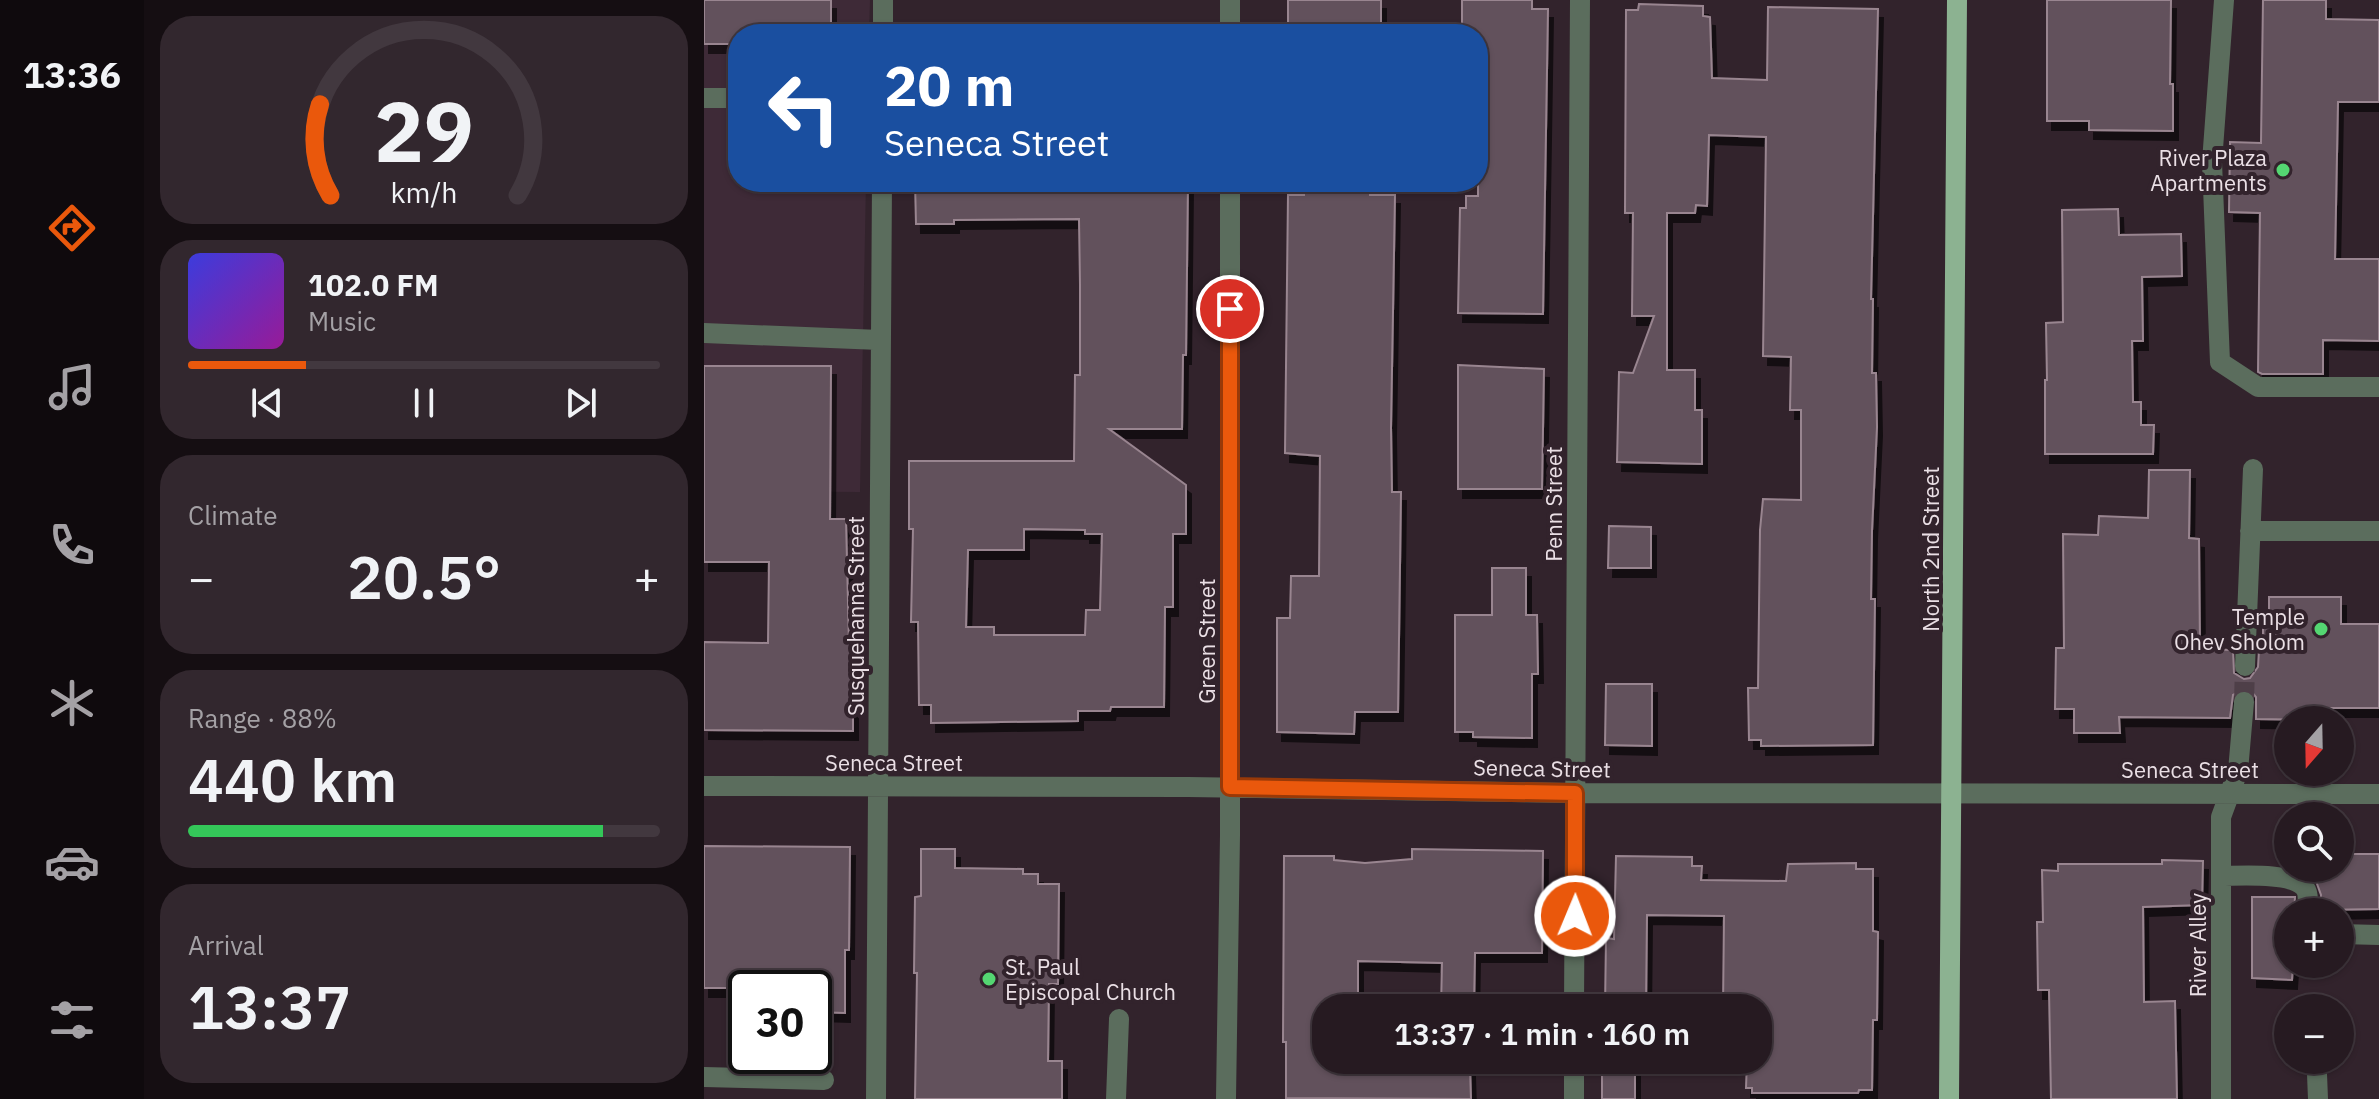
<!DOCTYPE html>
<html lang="en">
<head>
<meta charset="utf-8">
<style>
	body { margin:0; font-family:"IBM Plex Sans",sans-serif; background:#32272e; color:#f1f3f6; height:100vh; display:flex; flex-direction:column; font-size:30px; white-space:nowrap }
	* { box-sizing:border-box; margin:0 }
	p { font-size:26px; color:#a4a1a5 }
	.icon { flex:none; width:44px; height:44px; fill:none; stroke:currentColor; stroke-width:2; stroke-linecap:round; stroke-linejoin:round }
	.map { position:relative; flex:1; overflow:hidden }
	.sheet { display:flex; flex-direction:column; gap:16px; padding:16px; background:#150e12; width:560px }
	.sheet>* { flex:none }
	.top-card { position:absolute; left:24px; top:24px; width:760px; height:168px; border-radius:32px; box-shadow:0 2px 6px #0004,0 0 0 2px #42383f; background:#1a4fa0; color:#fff; overflow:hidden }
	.needle { width:52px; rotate:200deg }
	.tools { position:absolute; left:1570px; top:706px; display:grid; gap:16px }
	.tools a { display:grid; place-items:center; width:80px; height:80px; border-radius:50%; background:#261a21; box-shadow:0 2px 6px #0004,0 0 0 2px #42383f; font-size:40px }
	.speed { position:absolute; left:24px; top:970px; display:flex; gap:16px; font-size:40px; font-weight:700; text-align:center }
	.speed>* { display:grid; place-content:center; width:104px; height:104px; border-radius:50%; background:#261a21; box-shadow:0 2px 6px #0004,0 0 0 2px #42383f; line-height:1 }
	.speed .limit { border:4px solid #111; border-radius:12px; background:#fff; color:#111 }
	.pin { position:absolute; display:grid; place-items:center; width:68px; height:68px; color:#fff; margin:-34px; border:4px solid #fff; border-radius:50%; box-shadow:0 2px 8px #0007 }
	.me { position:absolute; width:88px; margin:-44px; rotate:1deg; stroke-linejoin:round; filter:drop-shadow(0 0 6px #0008) }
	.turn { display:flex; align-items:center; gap:28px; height:168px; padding:0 24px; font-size:36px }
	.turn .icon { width:104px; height:104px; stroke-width:2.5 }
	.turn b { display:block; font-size:56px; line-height:68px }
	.big { font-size:60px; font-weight:600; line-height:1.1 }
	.sheet .tile { flex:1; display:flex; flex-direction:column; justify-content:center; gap:12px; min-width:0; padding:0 28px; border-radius:32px; background:#32272e }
	.sheet .dial { align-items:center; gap:0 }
	.dial svg { height:208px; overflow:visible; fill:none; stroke:#42383f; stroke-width:7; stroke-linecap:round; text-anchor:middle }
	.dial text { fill:#f1f3f6; stroke:none }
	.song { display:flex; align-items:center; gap:24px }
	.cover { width:96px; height:96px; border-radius:12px; background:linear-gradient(135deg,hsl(240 70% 55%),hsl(300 70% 35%)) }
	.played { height:8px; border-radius:4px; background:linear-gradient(90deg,#ea580c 25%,#42383f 25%) }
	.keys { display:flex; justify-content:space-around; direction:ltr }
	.heat { display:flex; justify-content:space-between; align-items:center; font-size:44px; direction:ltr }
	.charge { height:12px; border-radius:6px; background:linear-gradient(90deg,#34c759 88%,#42383f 0) }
	.trip { position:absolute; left:608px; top:994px; width:460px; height:80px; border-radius:32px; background:#261a21; box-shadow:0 2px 6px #0004,0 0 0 2px #42383f; font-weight:600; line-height:80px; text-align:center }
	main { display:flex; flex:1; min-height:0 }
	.dock { display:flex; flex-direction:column; width:144px; justify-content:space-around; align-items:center; background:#0f0a0d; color:#a4a1a5 }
	.dock .icon { width:56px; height:56px }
	.dock .current { color:#ea580c }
	.dock b { font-size:36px; color:#f1f3f6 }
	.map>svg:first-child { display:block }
</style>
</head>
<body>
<main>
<nav class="dock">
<b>13:36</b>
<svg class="icon current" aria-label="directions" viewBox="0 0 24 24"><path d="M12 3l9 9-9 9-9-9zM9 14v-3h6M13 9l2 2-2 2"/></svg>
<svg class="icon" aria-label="music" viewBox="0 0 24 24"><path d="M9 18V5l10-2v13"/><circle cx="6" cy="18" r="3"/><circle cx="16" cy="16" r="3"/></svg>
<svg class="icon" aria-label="phone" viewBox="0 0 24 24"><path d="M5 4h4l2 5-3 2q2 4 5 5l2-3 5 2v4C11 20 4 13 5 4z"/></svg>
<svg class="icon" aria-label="climate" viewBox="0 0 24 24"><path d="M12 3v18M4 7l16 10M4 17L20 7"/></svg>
<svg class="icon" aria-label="car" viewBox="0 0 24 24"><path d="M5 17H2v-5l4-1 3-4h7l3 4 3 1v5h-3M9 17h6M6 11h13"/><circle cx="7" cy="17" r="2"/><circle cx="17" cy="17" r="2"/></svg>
<svg class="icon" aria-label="filters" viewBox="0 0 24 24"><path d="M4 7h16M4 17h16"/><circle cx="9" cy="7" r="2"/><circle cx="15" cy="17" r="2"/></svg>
</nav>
<section class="sheet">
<div class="tile dial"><svg viewBox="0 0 100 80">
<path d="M14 69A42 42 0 1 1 86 69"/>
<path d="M14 69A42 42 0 0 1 10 34" stroke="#ea580c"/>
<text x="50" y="56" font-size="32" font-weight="700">29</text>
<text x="50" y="72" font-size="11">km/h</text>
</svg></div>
<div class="tile">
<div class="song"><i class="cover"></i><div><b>102.0 FM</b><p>Music</p></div></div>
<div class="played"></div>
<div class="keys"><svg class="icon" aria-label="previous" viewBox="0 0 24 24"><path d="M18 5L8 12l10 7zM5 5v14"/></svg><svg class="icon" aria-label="pause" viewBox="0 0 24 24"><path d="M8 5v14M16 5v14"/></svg><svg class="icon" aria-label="next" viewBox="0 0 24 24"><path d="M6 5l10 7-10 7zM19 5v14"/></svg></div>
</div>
<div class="tile"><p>Climate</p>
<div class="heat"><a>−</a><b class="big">20.5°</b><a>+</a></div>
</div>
<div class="tile"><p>Range · 88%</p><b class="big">440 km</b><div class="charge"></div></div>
<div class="tile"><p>Arrival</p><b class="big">13:37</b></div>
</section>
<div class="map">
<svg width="1675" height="1099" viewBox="0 0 1675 1099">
	<defs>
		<filter id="shadow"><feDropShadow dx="5" dy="9" stdDeviation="0" flood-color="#0009"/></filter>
	</defs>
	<rect width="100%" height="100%" fill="#32232c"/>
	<path fill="#3e2a37" d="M0,0H166L165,34H34V182H162L156,492L0,491Z"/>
	<path fill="#62515b" stroke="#998590" stroke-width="2" fill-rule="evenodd" filter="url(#shadow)" d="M0,0H127V34H34V44H0Z
		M584,0H677V34H584Z
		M758,0H828V9H844L839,314L754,313L756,208H762V196H774V34L758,32Z
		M1343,0H1467L1466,84H1469V131L1385,130V121H1343Z
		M1559,0H1622V19L1675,20V102H1634L1631,259H1675V341L1619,340V374H1558L1554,372L1556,213L1525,212L1526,142L1557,143Z
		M935,4L999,6V16L1006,17L1008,78L1063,80L1064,7L1174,9L1167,299H1169L1168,373H1172L1173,427L1168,531L1167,599H1171L1169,745L1057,746V740H1045L1044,688H1054L1056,530L1059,499L1097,500V410H1086L1087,357L1059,356L1062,137L1005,135L1003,206L992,205L991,213H963V370H991V410H998V464L913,462L915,372L929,373L950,316H928L929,213H921L922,10H934Z
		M211,182H484L482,355H479L478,429H405L482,485V534H469V607H461L460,707H407L406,711H374V721L227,723V705H215L214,622H207L209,529H205V461H370L371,375H376V284L375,219L250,220V224H212ZM320,529L381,530V534H398L396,610H382L381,635H290V627H262L264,550H320Z
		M600,192H666V195H691L687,428L688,492H697L694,712H651L650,734L573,732V618H586L587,576H615L616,456L581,453L584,195H600Z
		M1414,209L1415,235L1477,234L1478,276L1438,277L1439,341H1428L1429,402H1437V425H1450L1449,454H1341V380H1343L1342,323L1359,322L1358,210Z
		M754,365L840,369L838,489H754Z
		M0,366H127L126,519H142L145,644L149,645V731L0,730V642L64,643L65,562H0Z
		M1445,470H1486L1485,538L1495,539L1496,649L1529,650L1530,673L1540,679L1546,678L1554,667L1555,650H1559V619H1565V597H1637V624H1675V708H1619V720L1552,719V697L1547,691L1540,689L1529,695L1526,718L1415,717L1416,733H1370V709H1351L1352,648H1360L1359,534L1394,535L1395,516L1444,518Z
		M905,526L947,527V568H904Z
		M788,568H822V615H833L834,674H828V738L769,737V732H751V615H788Z
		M902,684H948V746L901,745Z
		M0,846L146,847L145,950H141V1013L111,1012V988H0Z
		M217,849H251V868L319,869V874H334V884H355L354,984H345L344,1061H358V1099H211L213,973H210L211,897L217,896Z
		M708,849L839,851L838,953H771L770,1008H737L738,963L654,961V1008H622V1069L733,1070V1067H766L767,1099L582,1098V1042H579L580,856H630V860L661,863L708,859Z
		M1636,854H1675V909L1616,910L1617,895L1612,881V868H1636Z
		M912,856L988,857V866H998L997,880L1082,881L1084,864L1152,863V869H1169V931L1174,932L1173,1020H1169L1168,1090H1155L1154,1093H1048V1088H1042L1043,1060H1054V1008H1019L1020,916L943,915L942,1008H901L902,938L910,939Z
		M1458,860L1499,861L1498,905L1439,907L1440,1002L1471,1001L1473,1099H1347L1345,990H1334L1333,922H1339L1338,870L1354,871V864H1458Z
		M1548,897H1591L1590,912H1584V964H1589L1588,980L1548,978Z
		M898,1067H931V1099H898Z"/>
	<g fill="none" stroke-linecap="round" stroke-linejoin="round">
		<path stroke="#4e3f48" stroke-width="20" stroke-dasharray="20 10" stroke-linecap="butt" d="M1540,702L1541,666"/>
		<path stroke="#5b6d5d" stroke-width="20" d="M526,0V34
			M1520,0L1508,162L1516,362L1554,387H1675
			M179,34V0
			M0,98H34
			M0,333L176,340
			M1546,531H1675
			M1541,666L1549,469
			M0,786L484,787L871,793L1675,794
			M1517,876C1536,876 1587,872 1600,887C1606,893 1603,904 1603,912
			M1636,934L1675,935
			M870,1008L876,0
			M1613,1074L1614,1099
			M0,1077L120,1080
			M172,1099L178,182
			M412,1099L415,1019
			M522,1099L526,835V182
			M870,1099V1060
			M1517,1099V817L1534,771L1540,702"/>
		<path stroke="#8cb291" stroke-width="20" d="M1245,1099L1253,0"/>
	</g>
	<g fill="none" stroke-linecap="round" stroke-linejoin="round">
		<g stroke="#983908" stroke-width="20">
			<path id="route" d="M526,309V787L871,793V916"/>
		</g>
		<use href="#route" stroke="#ea580c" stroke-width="14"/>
	</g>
	<g fill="#54d672" stroke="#32232c" stroke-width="3">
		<circle cx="1579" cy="170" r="8"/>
		<circle cx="1617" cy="629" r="8"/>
		<circle cx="285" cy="979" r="8"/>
	</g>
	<g text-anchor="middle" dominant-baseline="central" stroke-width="8" stroke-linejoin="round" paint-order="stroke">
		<g font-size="22" fill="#eadfe5" stroke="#32232c" text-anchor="end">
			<text x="1563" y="157">River Plaza<tspan x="1563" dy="25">Apartments</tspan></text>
			<text x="1601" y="616">Temple<tspan x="1601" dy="25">Ohev Sholom</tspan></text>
			<text x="301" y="966" text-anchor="start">St. Paul<tspan x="301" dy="25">Episcopal Church</tspan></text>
		</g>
		<g font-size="22" fill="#eadfe5" stroke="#32232c">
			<text transform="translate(849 504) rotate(-90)">Penn Street</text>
			<text transform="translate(1226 549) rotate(-90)">North 2nd Street</text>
			<text transform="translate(151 616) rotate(-90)">Susquehanna Street</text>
			<text transform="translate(502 641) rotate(-90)">Green Street</text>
			<text x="190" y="762">Seneca Street</text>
			<text transform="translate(838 768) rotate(1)">Seneca Street</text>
			<text x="1486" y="769">Seneca Street</text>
			<text transform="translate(1493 945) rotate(-90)">River Alley</text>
		</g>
	</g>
</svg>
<div class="tools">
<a><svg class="needle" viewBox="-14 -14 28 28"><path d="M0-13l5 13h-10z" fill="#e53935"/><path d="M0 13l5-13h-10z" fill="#a4a1a5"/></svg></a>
<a><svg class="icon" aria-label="search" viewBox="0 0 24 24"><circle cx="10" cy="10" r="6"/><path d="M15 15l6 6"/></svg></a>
<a>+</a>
<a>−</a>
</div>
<div class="speed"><div class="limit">30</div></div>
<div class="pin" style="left:526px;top:309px;background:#d93025"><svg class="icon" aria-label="arrive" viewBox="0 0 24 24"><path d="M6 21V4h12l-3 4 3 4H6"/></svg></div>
<svg class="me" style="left:871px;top:916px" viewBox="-20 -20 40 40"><circle r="17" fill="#ea580c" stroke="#fff" stroke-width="3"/><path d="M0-11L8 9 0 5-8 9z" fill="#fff"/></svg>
<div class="trip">13:37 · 1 min · 160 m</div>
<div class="top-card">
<div class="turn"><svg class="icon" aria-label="left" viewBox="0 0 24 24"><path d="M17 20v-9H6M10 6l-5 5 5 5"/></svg><div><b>20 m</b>Seneca Street</div></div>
</div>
</div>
</main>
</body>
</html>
